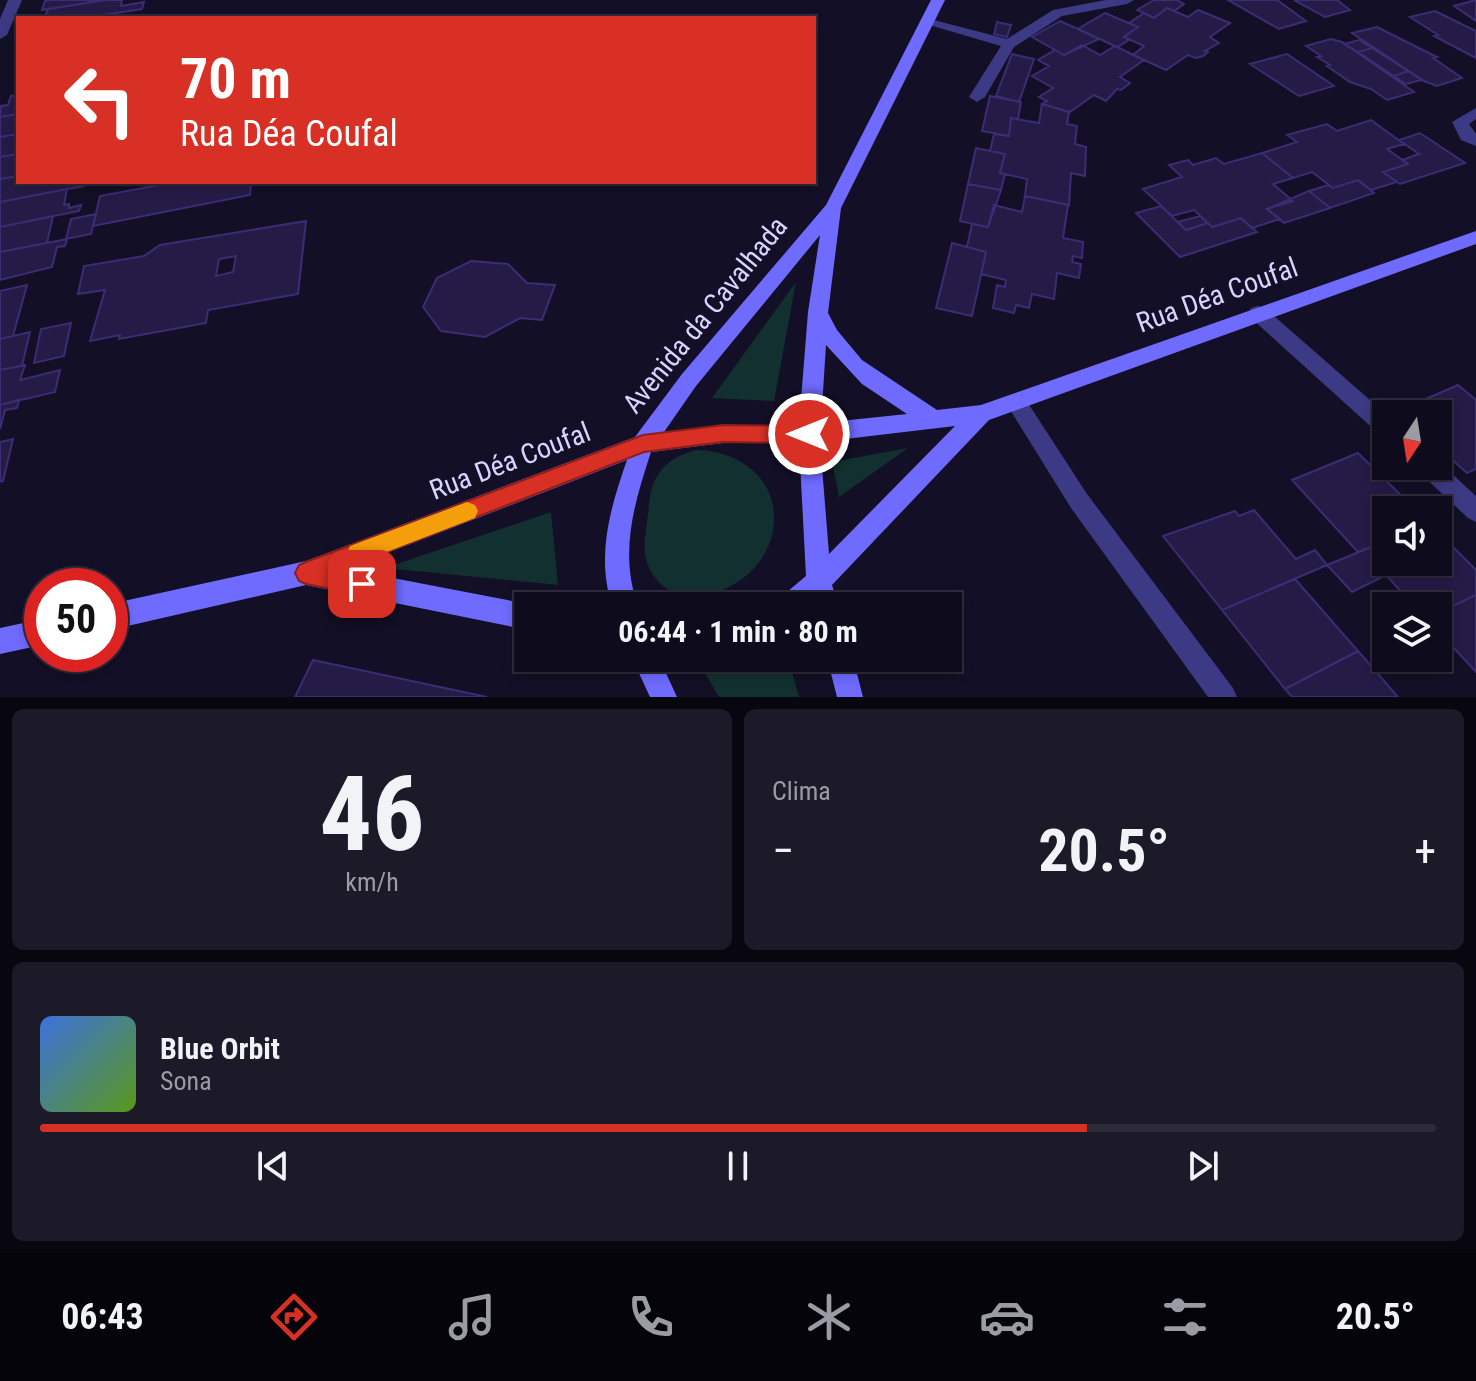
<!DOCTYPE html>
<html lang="pt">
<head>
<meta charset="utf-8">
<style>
	body { margin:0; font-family:"Roboto Condensed",sans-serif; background:#1c1929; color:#f1f3f6; height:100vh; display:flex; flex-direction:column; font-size:30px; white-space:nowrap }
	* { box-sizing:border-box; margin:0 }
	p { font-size:26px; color:#9b9ba3 }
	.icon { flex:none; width:44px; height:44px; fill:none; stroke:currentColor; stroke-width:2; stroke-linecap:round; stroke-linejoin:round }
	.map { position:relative; height:697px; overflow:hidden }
	.side { display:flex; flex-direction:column; gap:12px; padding:12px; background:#08060f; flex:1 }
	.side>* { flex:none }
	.guide { position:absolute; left:16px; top:16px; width:800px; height:168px; border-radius:0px; box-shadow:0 4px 12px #0003,0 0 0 2px #2e2b3b; background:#d93025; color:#fff; overflow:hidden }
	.needle { width:52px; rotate:192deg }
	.fabs { position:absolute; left:1372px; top:400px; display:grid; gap:16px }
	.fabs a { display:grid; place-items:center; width:80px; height:80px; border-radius:0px; background:#0e0b1c; box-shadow:0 4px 12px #0003,0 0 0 2px #2e2b3b; font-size:40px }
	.speed { position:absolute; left:24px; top:568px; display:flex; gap:16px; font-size:40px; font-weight:700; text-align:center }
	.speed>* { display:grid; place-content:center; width:104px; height:104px; border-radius:50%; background:#0e0b1c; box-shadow:0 4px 12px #0003,0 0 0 2px #2e2b3b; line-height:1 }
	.speed .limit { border:12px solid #d22; background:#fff; color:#111 }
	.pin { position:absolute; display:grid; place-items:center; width:68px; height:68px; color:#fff; margin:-34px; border-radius:16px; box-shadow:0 4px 12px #0006 }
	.me { position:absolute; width:88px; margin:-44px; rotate:270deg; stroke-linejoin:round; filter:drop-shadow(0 0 6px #0008) }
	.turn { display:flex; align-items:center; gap:28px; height:168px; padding:0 32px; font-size:36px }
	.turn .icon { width:104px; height:104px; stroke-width:2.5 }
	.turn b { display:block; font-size:56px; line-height:68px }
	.big { font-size:60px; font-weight:700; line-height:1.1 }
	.side .widget { flex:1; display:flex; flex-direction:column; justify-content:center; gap:12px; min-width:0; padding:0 28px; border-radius:12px; background:#1c1929 }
	.side .dial { align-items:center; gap:0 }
	.dial b { font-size:104px; line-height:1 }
	.song { display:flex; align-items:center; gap:24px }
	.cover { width:96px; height:96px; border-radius:12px; background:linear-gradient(135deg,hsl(220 70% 55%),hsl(90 70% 35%)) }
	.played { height:8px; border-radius:4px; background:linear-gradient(90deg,#d93025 75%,#2e2b3b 75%) }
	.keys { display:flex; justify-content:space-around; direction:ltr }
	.heat { display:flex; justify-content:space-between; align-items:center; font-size:44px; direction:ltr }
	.side .tiles { flex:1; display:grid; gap:12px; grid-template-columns:1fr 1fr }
	.widget:last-child { grid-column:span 2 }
	.trip { position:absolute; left:514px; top:592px; width:448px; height:80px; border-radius:0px; background:#0e0b1c; box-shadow:0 4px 12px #0003,0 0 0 2px #2e2b3b; font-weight:700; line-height:80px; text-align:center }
	.menu { display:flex; height:128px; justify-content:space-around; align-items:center; background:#06040b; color:#9b9ba3 }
	.menu .icon { width:56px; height:56px }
	.menu .current { color:#d93025 }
	.menu b { font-size:36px; color:#f1f3f6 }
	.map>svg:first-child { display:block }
</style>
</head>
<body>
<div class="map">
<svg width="1476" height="697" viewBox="0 0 1476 697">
	<rect width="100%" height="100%" fill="#130f26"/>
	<path fill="#12302f" d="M796,282L774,401L712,398Z
		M908,448L839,497L832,462Z
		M696,450C730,450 767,470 773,506C786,587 666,632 646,559C642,543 648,521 649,504C652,474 666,458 696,450Z
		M551,512L558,585L385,568Z
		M744,658H788L799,697H719L704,671Z"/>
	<path fill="#241b47" stroke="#3b2d73" stroke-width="2" fill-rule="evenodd" d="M51,0H106L42,10L45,1Z
		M106,0H122L121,6L144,2L142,9L82,18H39L45,16L48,9Z
		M1154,0H1177L1184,4L1174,11L1167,8L1154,18L1137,10Z
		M1228,0H1277L1306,21L1279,29Z
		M1294,0H1337L1350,10L1325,17Z
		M1476,0V21L1454,6Z
		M1167,8L1188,17L1198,10L1230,23L1210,37L1219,43L1205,51L1208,52L1203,56L1196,58L1188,55L1166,70L1133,55L1144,46L1124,37L1138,27L1129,23L1144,13L1154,18Z
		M1435,11L1476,31V58L1434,36L1438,35L1410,17Z
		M1105,13L1138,27L1124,37L1129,40L1117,47L1078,29Z
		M1060,21L1078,29L1099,39L1064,55L1032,37Z
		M997,22L1011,25L1007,37L994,34Z
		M1377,27L1437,57L1433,58L1462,78L1437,86L1424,81L1352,33Z
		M1331,39L1342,42L1414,92L1387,100L1371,89L1350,82L1327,66L1330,65L1317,57L1321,56L1306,46Z
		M1359,40L1372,48L1358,52L1344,44Z
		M1082,45L1100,55L1115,46L1144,60L1120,77L1130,83L1121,90L1117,89L1106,101L1094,95L1070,112L1042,104L1047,101L1039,97L1053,88L1032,76L1049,66L1038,60L1055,50L1064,55Z
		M1372,48L1408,71L1394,76L1358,52Z
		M1012,54L1034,59L1019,102L996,96Z
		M1287,54L1334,86L1299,96L1250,64Z
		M1408,71L1421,80L1406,84L1394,76Z
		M18,95V114L0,117L1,106L8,105L11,96Z
		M990,96L1021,102L1018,119L1011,118L1009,136L982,131Z
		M1042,104L1069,112L1067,124L1077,126L1075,144L1086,147L1085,176L1071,173L1069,205L1025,196L1027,179L1000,173L1005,154L990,151L994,134L1009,136L1011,118L1039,123Z
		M18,114V134L0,137V117Z
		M1371,120L1404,144L1387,149L1408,164L1383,172L1397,182L1371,190L1358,180L1333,188L1312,172L1293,178L1262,153L1297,142L1287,135L1327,124L1337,131Z
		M1420,133L1465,163L1400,184L1383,172L1408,164L1402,160L1419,154L1399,140Z
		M18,134V154L0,157V137Z
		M976,148L1005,154L1000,173L1005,174L1001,190L968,184Z
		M1262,153L1293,178L1273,184L1293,201L1267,209L1280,219L1252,228L1241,218L1212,227L1194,210L1172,216L1143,189L1182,177L1169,165L1188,160L1193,165L1216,158L1224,164Z
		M18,154V176L0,179V157Z
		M18,176V182H85L84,186L0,202V179Z
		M1358,180L1374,193L1330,208L1309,191L1328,185L1333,188Z
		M175,182H251L250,195L93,226L100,196Z
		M968,184L1001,190L988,227L960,221Z
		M67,189L64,205L69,204V208L81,205L79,211L0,227V202Z
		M1309,191L1330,208L1284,223L1267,209Z
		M1025,196L1068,205L1063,238L1083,242L1082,258L1073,256L1072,262L1081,264L1079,278L1057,273L1054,299L1032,294L1029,308L1016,305L1014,313L993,308L997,285L1005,287L1006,280L981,274L986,252L967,247L972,224L988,227L994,205L1022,212Z
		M1161,206L1186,230L1208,223L1212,227L1241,218L1257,232L1180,257L1136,213Z
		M96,214L91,234L66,239L71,219Z
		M53,216L47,243L0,252V227Z
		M1200,216L1208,223L1186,230L1178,222Z
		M306,221L298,294L208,310L206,323L119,339L120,335L90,341L105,290L78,294L84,266L144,256L160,245ZM236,256L233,272L216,276L219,259Z
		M67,239L65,246L57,247L52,267L0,280V252Z
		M952,243L986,252L972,316L936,308Z
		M471,261L508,264L527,283L555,285L542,320L520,318L485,337L441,331L423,307L437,278Z
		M27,285L13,336L0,339V291Z
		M71,323L64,356L34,363L41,329Z
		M30,332L22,366L0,370V339Z
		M25,365L20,380L60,370L55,392L0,405V370Z
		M1458,385L1476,400V469L1467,473L1438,447V414H1402L1398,411Z
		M19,400L17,408L5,410L0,429V405Z
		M13,439L3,481L0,482V442Z
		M1358,453L1416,510H1386V541L1358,552L1292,480Z
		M1254,510L1296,559L1315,550L1327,565L1222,610L1163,536L1235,511L1239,516Z
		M1438,532L1476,570V595L1438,613V606H1414L1386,575L1352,592L1327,565L1386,541V562H1438Z
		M1295,579L1358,651L1285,689L1222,610Z
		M1476,595V672L1438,631V613Z
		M1358,651L1398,697H1292L1285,689Z
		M313,660L487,697H295Z"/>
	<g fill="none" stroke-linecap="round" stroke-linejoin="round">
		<path fill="#3d3a85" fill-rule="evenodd" d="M8,0H22L7,35L0,39V19Z
			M1106,0H1134L1127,4L1062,16L1014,47L985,97L977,102L969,97L1001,46L919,22L926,18L1007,39L1053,10Z
			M1476,108V119L1469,124L1476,134V146L1461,140L1452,122Z
			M1258,306L1265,308L1386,414V436L1378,433L1251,318L1248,313L1251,308Z
			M1017,394L1024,397L1087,494L1233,688L1237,697H1208L1071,508L1006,403L1010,397Z
			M1438,461L1476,496V522L1468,518L1420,473L1417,466H1438Z"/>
		<path fill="#6f6bff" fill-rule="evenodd" d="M931,0H945L841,208L828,313L837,330L862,360L937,410L981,405L1476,231V244L989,420L832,585L839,606H813V603L809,606H777L781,597L806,576L799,443H723L651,452C634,504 619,553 638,606H612C596,555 610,509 627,460L346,569L528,604L532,606H528V630L306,585L110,630V604L306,561L635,437L682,374L826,205ZM820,235L808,312L799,425H723L664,432L696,386ZM826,345L862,384L907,414L821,423ZM955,426L829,554L820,442Z
			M42,619V645L0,654V628Z
			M632,658H659L677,697H650Z
			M827,658H853L863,697H837Z"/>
	</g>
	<path fill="#d93025" stroke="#8d1f18" stroke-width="2" d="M723,425L809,426L816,428L819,434L816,440L809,443L723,442L644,452L343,569L370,576L373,584L370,591L362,595L306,584L299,581L295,573L299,565L306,562L643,435Z"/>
	<path fill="#f59e0b" d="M467,502L475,505L478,511L475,518L358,563L350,560L347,553L350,546Z"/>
	<g text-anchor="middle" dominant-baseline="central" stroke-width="8" stroke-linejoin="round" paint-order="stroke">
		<g font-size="28" fill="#d9d4ff" stroke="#130f26">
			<text transform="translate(1217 295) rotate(-20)">Rua Déa Coufal</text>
			<text transform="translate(705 315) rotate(-51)">Avenida da Cavalhada</text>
			<text transform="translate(510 461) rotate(-21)">Rua Déa Coufal</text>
		</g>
	</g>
</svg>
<div class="fabs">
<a><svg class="needle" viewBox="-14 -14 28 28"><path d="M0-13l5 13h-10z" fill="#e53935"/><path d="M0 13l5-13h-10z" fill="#9b9ba3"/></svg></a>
<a><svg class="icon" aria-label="sound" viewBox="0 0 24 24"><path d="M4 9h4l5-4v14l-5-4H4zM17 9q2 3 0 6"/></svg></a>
<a><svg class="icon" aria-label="layers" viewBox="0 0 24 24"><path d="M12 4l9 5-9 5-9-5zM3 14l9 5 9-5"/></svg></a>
</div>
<div class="speed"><div class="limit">50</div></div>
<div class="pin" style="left:362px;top:584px;background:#d93025"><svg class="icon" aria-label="arrive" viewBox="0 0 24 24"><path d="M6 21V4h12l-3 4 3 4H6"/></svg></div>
<svg class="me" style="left:809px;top:434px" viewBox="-20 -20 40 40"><circle r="17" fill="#d93025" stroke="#fff" stroke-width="3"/><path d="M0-11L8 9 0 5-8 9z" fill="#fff"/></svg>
<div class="trip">06:44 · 1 min · 80 m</div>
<div class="guide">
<div class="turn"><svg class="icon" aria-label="left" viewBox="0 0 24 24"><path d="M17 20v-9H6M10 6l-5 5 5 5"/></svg><div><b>70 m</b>Rua Déa Coufal</div></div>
</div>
</div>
<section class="side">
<div class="tiles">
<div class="widget dial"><b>46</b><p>km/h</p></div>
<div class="widget"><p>Clima</p>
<div class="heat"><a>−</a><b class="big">20.5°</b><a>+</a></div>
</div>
<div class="widget">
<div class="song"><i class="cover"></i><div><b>Blue Orbit</b><p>Sona</p></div></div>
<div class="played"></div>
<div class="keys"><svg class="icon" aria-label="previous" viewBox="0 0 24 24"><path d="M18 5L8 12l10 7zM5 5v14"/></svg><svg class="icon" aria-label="pause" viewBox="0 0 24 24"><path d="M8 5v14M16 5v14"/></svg><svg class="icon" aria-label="next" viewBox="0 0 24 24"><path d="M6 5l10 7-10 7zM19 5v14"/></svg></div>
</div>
</div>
</section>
<nav class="menu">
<b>06:43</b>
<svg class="icon current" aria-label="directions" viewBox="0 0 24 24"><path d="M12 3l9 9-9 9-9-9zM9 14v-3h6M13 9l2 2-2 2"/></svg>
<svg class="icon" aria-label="music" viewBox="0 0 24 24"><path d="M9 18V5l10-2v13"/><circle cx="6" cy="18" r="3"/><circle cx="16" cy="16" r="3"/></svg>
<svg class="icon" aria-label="phone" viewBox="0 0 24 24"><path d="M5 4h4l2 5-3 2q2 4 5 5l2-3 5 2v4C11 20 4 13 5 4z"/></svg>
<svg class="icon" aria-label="climate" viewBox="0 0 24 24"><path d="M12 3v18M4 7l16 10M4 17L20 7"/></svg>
<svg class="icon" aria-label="car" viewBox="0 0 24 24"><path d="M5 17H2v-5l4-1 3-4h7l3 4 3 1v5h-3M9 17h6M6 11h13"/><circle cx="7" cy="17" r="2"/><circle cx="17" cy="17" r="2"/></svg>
<svg class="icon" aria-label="filters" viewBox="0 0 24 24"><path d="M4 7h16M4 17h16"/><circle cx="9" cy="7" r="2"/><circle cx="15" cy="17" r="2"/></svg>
<b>20.5°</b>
</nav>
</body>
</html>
